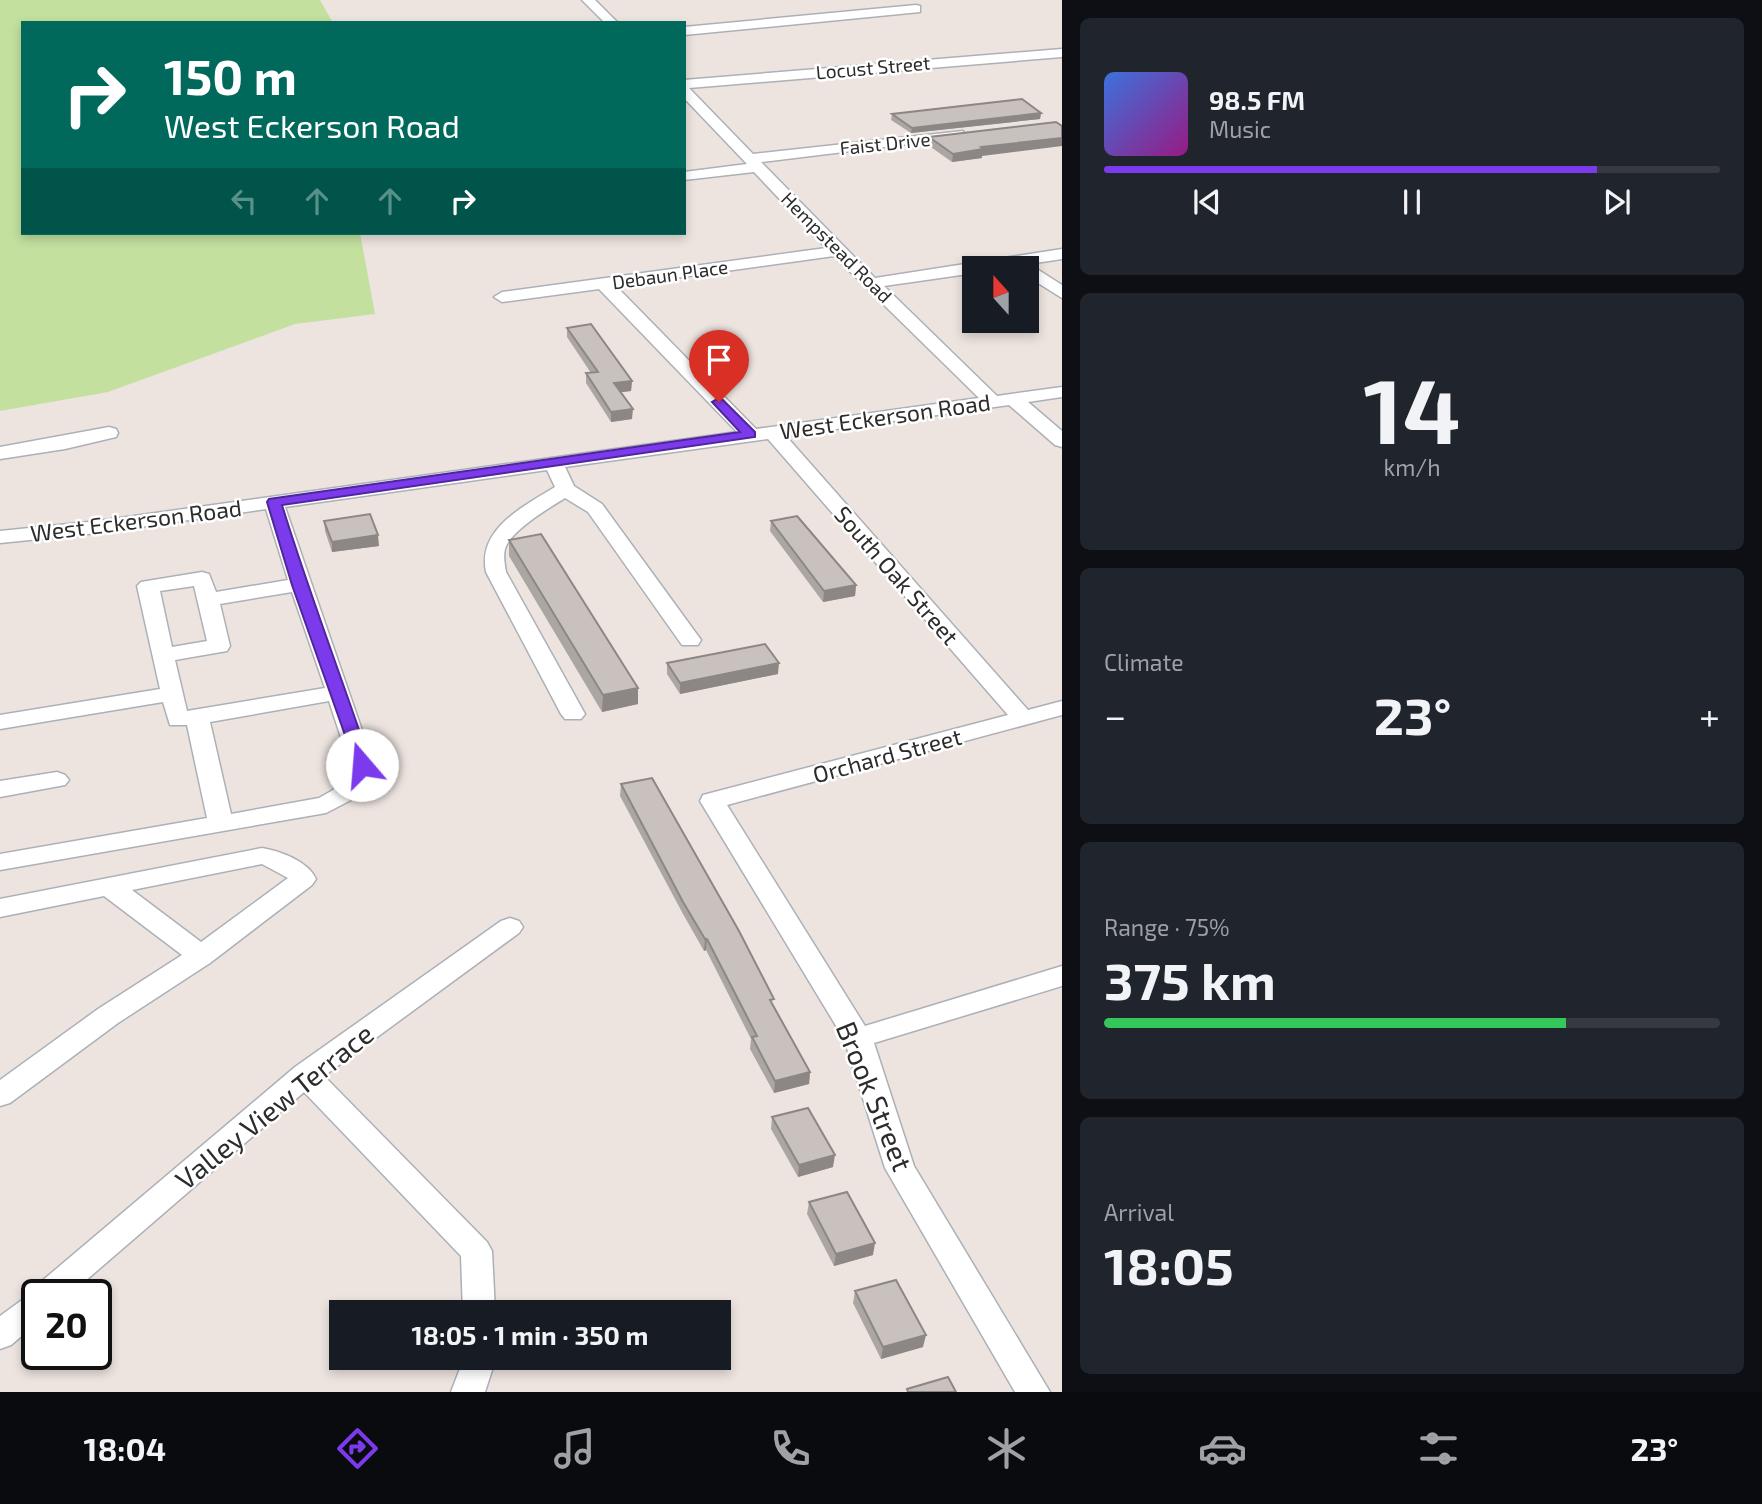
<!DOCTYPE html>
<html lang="en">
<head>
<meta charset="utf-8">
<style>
	body { margin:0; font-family:"Exo 2",sans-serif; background:#20242c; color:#f1f3f6; height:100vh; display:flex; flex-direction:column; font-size:26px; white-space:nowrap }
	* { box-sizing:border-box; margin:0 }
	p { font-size:23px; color:#9ea1a6 }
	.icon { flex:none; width:38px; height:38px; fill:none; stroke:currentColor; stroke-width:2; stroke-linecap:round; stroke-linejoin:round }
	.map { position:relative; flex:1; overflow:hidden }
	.details { display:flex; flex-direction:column; gap:18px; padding:18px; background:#0d0f14; width:700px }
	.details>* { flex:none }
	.top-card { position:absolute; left:21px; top:21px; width:665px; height:214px; border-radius:0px; box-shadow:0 4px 10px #0003; background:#00695c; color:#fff; overflow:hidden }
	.needle { width:46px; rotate:339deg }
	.fabs { position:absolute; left:962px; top:256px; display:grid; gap:14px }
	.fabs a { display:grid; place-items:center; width:77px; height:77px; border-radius:0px; background:#171b24; box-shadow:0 4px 10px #0003; font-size:35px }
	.speed { position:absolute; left:21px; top:1279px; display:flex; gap:14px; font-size:35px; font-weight:700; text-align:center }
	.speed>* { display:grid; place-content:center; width:91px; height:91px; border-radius:50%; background:#171b24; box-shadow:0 4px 10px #0003; line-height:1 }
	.speed .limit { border:4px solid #111; border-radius:10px; background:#fff; color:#111 }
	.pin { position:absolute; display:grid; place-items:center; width:60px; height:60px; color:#fff; margin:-72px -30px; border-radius:50% 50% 50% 0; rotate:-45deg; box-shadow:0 0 7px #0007 }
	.pin .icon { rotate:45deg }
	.me { position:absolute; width:77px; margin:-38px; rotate:342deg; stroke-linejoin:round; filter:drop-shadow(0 0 5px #0008) }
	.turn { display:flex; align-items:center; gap:24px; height:147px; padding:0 28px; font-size:32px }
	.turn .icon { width:91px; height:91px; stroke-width:2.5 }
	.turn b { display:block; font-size:49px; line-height:60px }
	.lanes { display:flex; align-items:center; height:66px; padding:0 28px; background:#0003; justify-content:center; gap:35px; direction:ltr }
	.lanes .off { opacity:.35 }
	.big { font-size:52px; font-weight:700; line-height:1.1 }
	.details .card { flex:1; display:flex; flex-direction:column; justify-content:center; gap:10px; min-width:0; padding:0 24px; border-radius:10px; background:#20242c }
	.details .dial { align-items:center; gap:0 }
	.dial b { font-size:91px; line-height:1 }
	.song { display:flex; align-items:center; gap:21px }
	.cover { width:84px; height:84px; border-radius:10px; background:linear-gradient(135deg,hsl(220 70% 55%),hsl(310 70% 35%)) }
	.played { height:7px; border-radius:4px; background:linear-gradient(90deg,#7c3aed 80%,#363941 80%) }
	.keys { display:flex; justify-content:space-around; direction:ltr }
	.heat { display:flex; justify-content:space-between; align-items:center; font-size:38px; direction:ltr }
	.charge { height:10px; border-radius:5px; background:linear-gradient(90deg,#34c759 75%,#363941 0) }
	.trip { position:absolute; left:329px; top:1300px; width:402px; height:70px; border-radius:0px; background:#171b24; box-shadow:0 4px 10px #0003; font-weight:700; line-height:70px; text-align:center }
	.tabs { display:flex; height:112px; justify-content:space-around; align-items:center; background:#090b0e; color:#9ea1a6 }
	.tabs .icon { width:49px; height:49px }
	.tabs .current { color:#7c3aed }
	.tabs b { font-size:32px; color:#f1f3f6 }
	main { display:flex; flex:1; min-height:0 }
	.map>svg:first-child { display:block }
</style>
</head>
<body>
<main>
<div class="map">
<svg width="1062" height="1392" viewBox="0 0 1062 1392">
	<rect width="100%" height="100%" fill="#ede4df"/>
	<path fill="#c3e09f" d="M0,0H320L333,23H23V233H360L375,314L295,324L108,392L0,411Z"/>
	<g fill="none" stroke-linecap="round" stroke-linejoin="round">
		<g stroke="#acb0b7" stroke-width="3">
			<path id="minor" d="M582,0H595L618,23H605Z
				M916,5L920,6V12L684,35V27Z
				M1062,49V57L689,88L753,154L963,131V137L958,138L761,162L875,278L1062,249V259L1029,264L1062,285V298L1027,276V268H1019L1022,264L975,268V273L884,286L997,396L1062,387V397L1028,402L1062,431V447L1055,445L1009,405L786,436L1028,710L1062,701V715L727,805L865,1026L1062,966V986L874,1043L914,1166L1050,1392H1015L885,1168L844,1039L700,801L703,795L1008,715L768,439L565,467L574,486L602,504L701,640L698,645H682L588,512L565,498C549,508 510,531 505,549C503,557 505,565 506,572L585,714L581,719H565L561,714L486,572C477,529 524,506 555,487L547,470L285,507L374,765L351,800L326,813L0,870V854L207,818L187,725H170L163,702L0,729V715L160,689L137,586L141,582L202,572L209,574L216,592L288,580L266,509L98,533L0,543V531L98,521L737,432L599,289L502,302L494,297L502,292L826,248L754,172L684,180V172L747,164L684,98V80ZM834,256L979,398L756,429L616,286ZM194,586L207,641L172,647L160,591ZM292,592L325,688L187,711L175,660L227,651L230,646L220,604ZM329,701L350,765L333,790L319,798L231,814L210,722Z
				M109,427L116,429L118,433L116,437L65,449L0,459V447Z
				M57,772L65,775L69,780L65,785L0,797V781Z
				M262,848C280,851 308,861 316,879L312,885L210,963L118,1023L10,1103L0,1106V1080L98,1009L182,955L104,896L0,917V899ZM262,864L288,878L201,942L132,890Z
				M510,918L519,921L523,927L519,933L324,1076L487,1242L492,1251L495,1312H463L461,1256L304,1092L69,1295H37V1323L11,1345L0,1349V1316L33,1292L36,1286L295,1067L501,921Z
				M464,1358H496L485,1392H451Z"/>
		</g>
		<use href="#minor" fill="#fff" fill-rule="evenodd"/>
	</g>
	<path fill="#aca6a3" d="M1041,113L1040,119L911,133L891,120L892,114Z
		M929,137L982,156V158L952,162L928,145Z
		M567,328L632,381L631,391L621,392L632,419L611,422L586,383V373H591L567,337Z
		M324,521L379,546L332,552L325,531Z
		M771,521L856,585L855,596L823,602L770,531Z
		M509,540L638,704L602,712L509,556Z
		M667,663L778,674L680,694L667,674Z
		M621,784L774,1007L810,1072L809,1084L774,1093L750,1049L751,1039L706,950L704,951L683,914L620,796Z
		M772,1117L833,1167L798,1177L771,1129Z
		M809,1202L873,1255L834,1266L807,1214Z
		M855,1291L923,1347L881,1359L853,1303Z"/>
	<path fill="#8c8785" d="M1041,113L1040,119L911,133L912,128Z
		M1062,138V146L982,156V158L952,162L953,154L981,147Z
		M632,381L631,391L614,393V383Z
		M633,409L632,419L611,422V412Z
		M378,535L379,546L332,552V542Z
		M856,585L855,596L823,602L824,591Z
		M779,663L778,674L680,694V683Z
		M638,688V704L602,712L603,695Z
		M705,939H707L706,950L704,951Z
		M810,1072L809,1084L774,1093L775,1081Z
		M835,1155L833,1167L798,1177L799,1165Z
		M875,1243L873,1255L834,1266L836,1254Z
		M926,1335L923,1347L881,1359L883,1347Z"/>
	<path fill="#c8c1be" stroke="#8c8785" stroke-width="2" d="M1022,99L1041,113L912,128L892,114Z
		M1056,122L1062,126V138L981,147L983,149L953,154L929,137Z
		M591,324L632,381L614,383L633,409L611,412L586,373L598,372L567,328Z
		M370,514L378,535L332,542L324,521Z
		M797,516L856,585L824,591L771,521Z
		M541,534L638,688L603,695L509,540Z
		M765,644L779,663L680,683L667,663Z
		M652,778L739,931L774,999L770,1000L810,1072L775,1081L752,1037L757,1036L707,939H705L683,902L621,784Z
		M808,1108L835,1155L799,1165L772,1117Z
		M847,1192L875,1243L836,1254L809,1202Z
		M896,1280L926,1335L883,1347L855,1291Z
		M948,1377L956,1392H908L907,1389Z"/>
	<path fill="#7c3aed" stroke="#51269a" stroke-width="2" d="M719,398L723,400L755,432V437L282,505C309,593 342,678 371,765L368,769H357L292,585L267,502L269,499L740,432L712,402Z"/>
	<g text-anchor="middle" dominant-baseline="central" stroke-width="5" stroke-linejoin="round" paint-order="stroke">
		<g font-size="19" fill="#2c2c2c" stroke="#fff">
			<text transform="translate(873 67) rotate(-5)">Locust Street</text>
			<text transform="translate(885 143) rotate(-6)">Faist Drive</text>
			<text transform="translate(837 247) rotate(45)">Hempstead Road</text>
			<text transform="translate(670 274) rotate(-8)">Debaun Place</text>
		</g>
		<g font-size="23" fill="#2c2c2c" stroke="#fff">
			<text transform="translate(885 416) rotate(-8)">West Eckerson Road</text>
			<text transform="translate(136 520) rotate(-7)">West Eckerson Road</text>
			<text transform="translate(897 575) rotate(49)">South Oak Street</text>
			<text transform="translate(887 755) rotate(-15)">Orchard Street</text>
		</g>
		<g font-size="28" fill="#2c2c2c" stroke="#fff">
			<text transform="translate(875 1096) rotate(68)">Brook Street</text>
			<text transform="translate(274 1106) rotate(-39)">Valley View Terrace</text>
		</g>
	</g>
</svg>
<div class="fabs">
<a><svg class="needle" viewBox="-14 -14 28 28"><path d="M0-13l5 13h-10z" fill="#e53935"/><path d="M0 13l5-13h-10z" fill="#9ea1a6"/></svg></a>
</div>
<div class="speed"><div class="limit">20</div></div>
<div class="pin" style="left:719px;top:402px;background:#d93025"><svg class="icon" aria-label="arrive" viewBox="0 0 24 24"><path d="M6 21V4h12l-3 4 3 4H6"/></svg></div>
<svg class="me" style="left:362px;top:765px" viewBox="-20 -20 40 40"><circle r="19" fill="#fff"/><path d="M0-13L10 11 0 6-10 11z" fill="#7c3aed"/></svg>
<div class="trip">18:05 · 1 min · 350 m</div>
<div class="top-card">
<div class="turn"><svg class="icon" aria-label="right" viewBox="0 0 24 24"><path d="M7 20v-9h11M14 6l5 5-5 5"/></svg><div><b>150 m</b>West Eckerson Road</div></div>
<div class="lanes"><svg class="icon off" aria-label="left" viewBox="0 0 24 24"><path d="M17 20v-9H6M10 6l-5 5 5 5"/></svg><svg class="icon off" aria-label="ahead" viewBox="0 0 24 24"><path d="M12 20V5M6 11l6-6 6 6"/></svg><svg class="icon off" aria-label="ahead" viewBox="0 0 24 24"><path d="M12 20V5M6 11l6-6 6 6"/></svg><svg class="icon" aria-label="right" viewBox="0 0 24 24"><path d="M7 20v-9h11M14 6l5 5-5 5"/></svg></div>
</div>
</div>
<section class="details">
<div class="card">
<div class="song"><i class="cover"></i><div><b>98.5 FM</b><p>Music</p></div></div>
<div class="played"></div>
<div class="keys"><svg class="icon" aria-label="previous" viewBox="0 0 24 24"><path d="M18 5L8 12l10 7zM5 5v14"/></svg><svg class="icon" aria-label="pause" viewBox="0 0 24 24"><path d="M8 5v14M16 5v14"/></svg><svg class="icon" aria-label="next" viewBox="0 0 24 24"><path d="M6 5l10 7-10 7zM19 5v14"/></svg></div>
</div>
<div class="card dial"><b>14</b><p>km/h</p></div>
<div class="card"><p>Climate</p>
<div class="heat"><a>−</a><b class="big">23°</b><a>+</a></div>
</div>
<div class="card"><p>Range · 75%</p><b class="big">375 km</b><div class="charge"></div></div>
<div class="card"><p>Arrival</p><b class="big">18:05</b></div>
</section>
</main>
<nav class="tabs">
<b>18:04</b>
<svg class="icon current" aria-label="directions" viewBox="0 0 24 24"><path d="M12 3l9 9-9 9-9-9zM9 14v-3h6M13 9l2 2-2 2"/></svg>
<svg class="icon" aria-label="music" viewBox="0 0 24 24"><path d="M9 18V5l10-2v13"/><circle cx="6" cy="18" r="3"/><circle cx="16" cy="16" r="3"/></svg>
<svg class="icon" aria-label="phone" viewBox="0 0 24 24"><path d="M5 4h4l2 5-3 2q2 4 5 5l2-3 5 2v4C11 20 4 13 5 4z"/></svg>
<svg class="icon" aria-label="climate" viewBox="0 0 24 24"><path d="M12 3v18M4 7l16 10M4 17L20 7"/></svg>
<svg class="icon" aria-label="car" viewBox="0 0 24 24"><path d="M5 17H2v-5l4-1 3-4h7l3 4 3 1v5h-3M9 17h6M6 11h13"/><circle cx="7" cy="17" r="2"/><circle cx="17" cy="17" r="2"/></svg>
<svg class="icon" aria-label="filters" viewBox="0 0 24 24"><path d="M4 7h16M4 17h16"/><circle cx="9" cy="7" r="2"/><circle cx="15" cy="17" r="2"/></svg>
<b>23°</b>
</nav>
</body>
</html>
